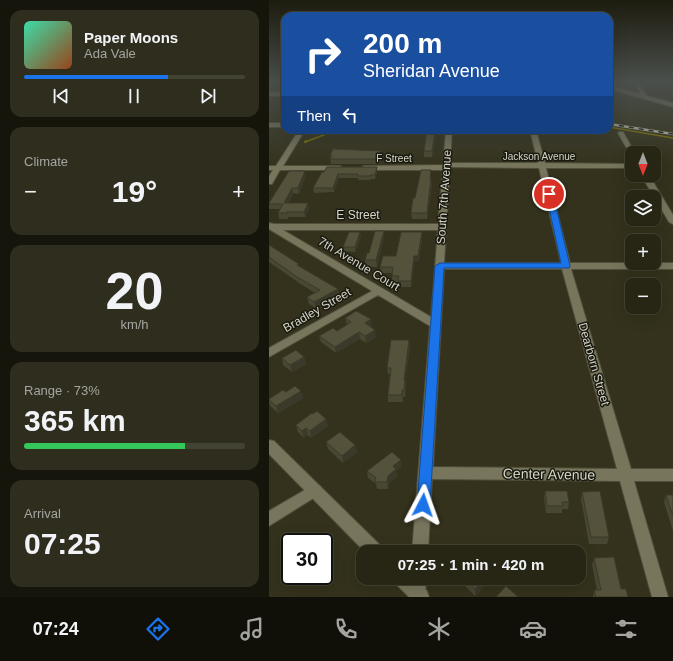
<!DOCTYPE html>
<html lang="en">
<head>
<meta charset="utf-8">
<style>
	body { margin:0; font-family:Arial,sans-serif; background:#2f2e1e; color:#f1f3f6; height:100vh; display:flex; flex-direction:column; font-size:15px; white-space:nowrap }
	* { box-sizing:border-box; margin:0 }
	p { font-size:13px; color:#a4a5a0 }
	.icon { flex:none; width:22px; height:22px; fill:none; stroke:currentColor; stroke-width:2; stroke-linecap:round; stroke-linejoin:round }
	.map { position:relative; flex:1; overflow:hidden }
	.drawer { display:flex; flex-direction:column; gap:10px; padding:10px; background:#15150c; width:269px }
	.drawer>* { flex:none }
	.hud { position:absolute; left:12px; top:12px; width:332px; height:122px; border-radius:12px; box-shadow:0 4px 16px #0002,0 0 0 1px #434334; background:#1a4fa0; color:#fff; overflow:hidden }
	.needle { width:26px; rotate:180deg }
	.fabs { position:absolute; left:356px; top:146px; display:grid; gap:8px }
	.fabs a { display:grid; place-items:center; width:36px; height:36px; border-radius:8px; background:#272615; box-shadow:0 4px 16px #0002,0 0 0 1px #434334; font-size:20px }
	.speed { position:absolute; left:12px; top:533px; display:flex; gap:8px; font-size:20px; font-weight:700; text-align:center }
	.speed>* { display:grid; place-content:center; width:52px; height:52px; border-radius:50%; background:#272615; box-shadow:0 4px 16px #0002,0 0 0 1px #434334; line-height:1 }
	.speed .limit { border:2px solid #111; border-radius:6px; background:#fff; color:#111 }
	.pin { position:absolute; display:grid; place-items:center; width:34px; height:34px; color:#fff; margin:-17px; border:2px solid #fff; border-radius:50%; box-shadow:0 1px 4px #0007 }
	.me { position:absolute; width:44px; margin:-22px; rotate:4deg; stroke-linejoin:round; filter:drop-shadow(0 0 3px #0008) }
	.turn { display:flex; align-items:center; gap:14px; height:84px; padding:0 16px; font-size:18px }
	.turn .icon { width:52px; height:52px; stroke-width:2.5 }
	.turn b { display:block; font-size:28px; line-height:34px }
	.then { display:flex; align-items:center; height:38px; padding:0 16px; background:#0003; gap:8px; font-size:15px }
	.big { font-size:30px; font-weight:600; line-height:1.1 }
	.drawer .widget { flex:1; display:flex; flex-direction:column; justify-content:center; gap:6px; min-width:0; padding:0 14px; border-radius:12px; background:#2f2e1e }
	.drawer .dial { align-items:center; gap:0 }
	.dial b { font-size:52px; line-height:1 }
	.song { display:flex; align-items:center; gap:12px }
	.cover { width:48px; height:48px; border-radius:6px; background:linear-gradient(135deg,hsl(160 70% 55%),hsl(20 70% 35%)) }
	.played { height:4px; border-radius:2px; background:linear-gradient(90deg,#1a73e8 65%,#434334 65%) }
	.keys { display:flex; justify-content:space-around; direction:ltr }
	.heat { display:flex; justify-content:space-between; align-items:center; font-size:22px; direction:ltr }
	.charge { height:6px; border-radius:3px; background:linear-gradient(90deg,#34c759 73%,#434334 0) }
	.trip { position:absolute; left:87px; top:545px; width:230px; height:40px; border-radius:12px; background:#272615; box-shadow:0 4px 16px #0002,0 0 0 1px #434334; font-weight:600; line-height:40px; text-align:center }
	.menu { display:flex; height:64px; justify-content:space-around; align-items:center; background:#100f08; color:#a4a5a0 }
	.menu .icon { width:28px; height:28px }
	.menu .current { color:#1a73e8 }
	.menu b { font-size:18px; color:#f1f3f6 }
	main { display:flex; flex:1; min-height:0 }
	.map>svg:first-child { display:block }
</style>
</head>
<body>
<main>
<section class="drawer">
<div class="widget">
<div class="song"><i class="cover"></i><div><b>Paper Moons</b><p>Ada Vale</p></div></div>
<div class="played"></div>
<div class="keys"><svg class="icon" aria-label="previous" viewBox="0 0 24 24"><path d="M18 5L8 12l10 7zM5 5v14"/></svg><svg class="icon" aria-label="pause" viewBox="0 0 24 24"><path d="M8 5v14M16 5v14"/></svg><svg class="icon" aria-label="next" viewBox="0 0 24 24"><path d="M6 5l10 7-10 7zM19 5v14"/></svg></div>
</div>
<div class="widget"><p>Climate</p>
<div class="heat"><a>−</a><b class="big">19°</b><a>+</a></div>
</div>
<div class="widget dial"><b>20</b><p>km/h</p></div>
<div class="widget"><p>Range · 73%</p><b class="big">365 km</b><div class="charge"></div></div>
<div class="widget"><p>Arrival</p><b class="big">07:25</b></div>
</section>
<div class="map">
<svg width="404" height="597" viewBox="0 0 404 597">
	<rect width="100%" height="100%" fill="#34321c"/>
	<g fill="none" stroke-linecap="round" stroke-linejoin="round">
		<path stroke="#7c7305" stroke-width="1.5" d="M340,127L404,138
			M36,142L68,130"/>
		<path stroke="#7c7305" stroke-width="2" d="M36,142L38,141"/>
		<g stroke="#504f3b" stroke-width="2">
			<path id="street" d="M364,82H369L378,96L377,97H373Z
				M0,92H16V96H0Z
				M0,123H16V127H0Z
				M30,130H36L14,166H71L74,168L71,170H11L3,184H0V176L4,170H0V166H7Z
				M177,130H183L181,163H269L261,130H267L276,163L363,164V168H277L301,263H404V269H302L362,469H404V481H365L399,597H383L351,481L163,479L159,552H143L161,326L109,295L0,357V348L103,291L0,229V223L5,224H169L174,170H95L92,168L95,166L174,165ZM181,167L270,168L292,263H175ZM14,230H169L162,317ZM175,269H293L348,469L164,467Z
				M350,132H354L366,153L361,154L349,133Z
				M372,175H380L404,215V224L400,222Z
				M46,484L51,486L53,490L51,494L0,526V511Z
				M141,578H157L156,597H140Z"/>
		</g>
		<g stroke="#504f3b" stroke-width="2">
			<path id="secondary" d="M340,85L404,103V107L340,89Z
				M0,440L5,441L113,547L115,552H96L0,454Z
				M125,578H145L158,591L160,597H140L127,584Z"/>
		</g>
		<use href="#street" fill="#77755c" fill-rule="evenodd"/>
		<use href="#secondary" fill="#77755c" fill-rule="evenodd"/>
		<g stroke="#c2c2b3" stroke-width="2.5">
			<path id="rail" d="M340,124L404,134"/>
		</g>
		<use href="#rail" stroke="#1b1a10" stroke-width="1.5" stroke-dasharray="5" stroke-linecap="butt"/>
	</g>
	<path fill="#484732" d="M167,132L163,157H155V151Z
		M61,156H113L111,164H62Z
		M108,167V172L106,179H102L101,180H89V178H70L65,192L45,193L44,188L53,172Z
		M162,175V179L163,185L158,219H143L142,213L146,198Z
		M37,176L30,194L24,193L19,203L40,208L36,217H19V219H10L9,213L11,209H0V203Z
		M115,231V237L108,267H97L96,260Z
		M91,232L92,236L86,252L75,251L74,247Z
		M153,232V237L150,261L145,262L142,287H129V282H123V273H112L111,267L127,256Z
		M0,245L30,264V266L69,289L70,296L47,308L40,304L38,297L46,293L30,283L0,262Z
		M76,318L103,326L102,327L107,337L97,343L91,339L67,353L52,342L50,336L68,331L78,325Z
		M140,340L141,347L136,380L137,387L136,397H134V402H119V395L121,374H119L118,368Z
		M35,357L37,364L23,372L14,365L13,358Z
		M34,398L9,413L1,406L0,402V399Z
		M44,414L57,419L59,426L42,438L39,435L35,438L29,432L27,425Z
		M57,442L86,445L88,452L74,463L59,449Z
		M133,467L127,471L128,476L120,483L119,489H108L107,484L99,478L98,471Z
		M276,491L300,502L299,509H293V513H277L275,498Z
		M313,492L340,537L338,544H320L312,499Z
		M397,495H404V531L395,502Z
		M21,542V565L14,557L12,550Z
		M325,558L352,589L359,597H324L325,590H328L323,565Z
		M30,576H41L35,581Z
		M189,578H222V579L206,596L189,579Z"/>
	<path fill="#3b3929" d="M166,130L167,132L163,157V151Z
		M112,151L113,156L111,164L110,159Z
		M108,167V172L106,179V175Z
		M36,171L37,176L30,194L29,188Z
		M69,174L70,178L65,192L64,188Z
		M162,179L163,185L158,219V213Z
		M23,188L24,193L16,208L15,203Z
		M39,203L40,208L36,217L35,212Z
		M115,231V237L108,267L107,260Z
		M91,232L92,236L86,252V247Z
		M153,232V237L150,261L145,262L142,287V281L145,256Z
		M69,289L70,296L47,308L45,302Z
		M102,319L103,326L97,330L96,323Z
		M106,330L107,337L97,343L96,336Z
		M90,332L91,339L67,353L66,347Z
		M140,340L141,347L136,380L137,387L136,397L135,380Z
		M35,357L37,364L23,372L21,365Z
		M133,390L134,397V402L133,395Z
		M32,391L34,398L9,413L7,406Z
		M57,419L59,426L42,438L41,431Z
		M37,428L39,435L35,438L33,431Z
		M86,445L88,452L74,463L73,456Z
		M132,460L133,467L127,471L128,476L120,483L119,489L118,482L119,476L124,466Z
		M33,576H41L35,581Z
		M217,578H222V579L206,596V589Z"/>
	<path fill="#54523a" stroke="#3b3929" d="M158,130H166L163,151H155Z
		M64,149L112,151L110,159H61L63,156H61Z
		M58,167H108L106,175H101V176H89V174H69L64,188H44L53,172H55Z
		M152,170H162L161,179H162L158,213H142L144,198H146Z
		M20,171H36L29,188H23L15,203H39L35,212H18V213H9L14,204H0V203Z
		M106,231H115L107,260H96L98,253H100Z
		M80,232H91L86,247H74Z
		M132,232H153L149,256H145L142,281H129L130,276H123L124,267H111L114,256H127Z
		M0,245L30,264L28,265L69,289L45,302L38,297L51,290L28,277L0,257Z
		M87,311L102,319L96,323L106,330L96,336L90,332L66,347L50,336L64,328L68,331L82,322L76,318Z
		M122,340H140L135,380H136L135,390H133V395H119L122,368H118Z
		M27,350L35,357L21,365L13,358Z
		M26,386L32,391L7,406L0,400V399L14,390L17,392Z
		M48,411L57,419L41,431L37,428L33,431L27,425L43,413L44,414Z
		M71,432L86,445L73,456L57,442Z
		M123,452L132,460L124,466L127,469L119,476L118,482H106L107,478L98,471Z
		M276,491H298L300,502H293L294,506H278Z
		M331,491L340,537H322L313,492Z
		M397,495H404V516Z
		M28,536L33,542H22Z
		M21,542V561L12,550Z
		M345,557L352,589H357L359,597H327L325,590H332L325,558Z
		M195,578H217L206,589Z
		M237,586L249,597H227Z"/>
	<linearGradient id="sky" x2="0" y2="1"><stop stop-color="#1d1c0f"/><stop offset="0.49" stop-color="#4a4f4b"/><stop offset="1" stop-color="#4a4f4b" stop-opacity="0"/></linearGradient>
	<rect width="404" height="166" fill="url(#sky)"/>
	<path fill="#1a73e8" stroke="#114b97" d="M280,192L284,194L301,266L300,268H175L161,505L159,509L154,511L150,509L148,505L166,266L171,263H292L277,194Z"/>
	<g text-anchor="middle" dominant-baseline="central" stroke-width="3" stroke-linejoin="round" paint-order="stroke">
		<g font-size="10" fill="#d6d6c8" stroke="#1b1a10">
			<text x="270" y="156">Jackson Avenue</text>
			<text x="125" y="158">F Street</text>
		</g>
		<g font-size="12" fill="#d6d6c8" stroke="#1b1a10">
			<text transform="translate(175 197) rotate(-86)">South 7th Avenue</text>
			<text x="89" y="215">E Street</text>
			<text transform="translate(90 264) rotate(31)">7th Avenue Court</text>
			<text transform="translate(48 310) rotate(-30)">Bradley Street</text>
			<text transform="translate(325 364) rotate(74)">Dearborn Street</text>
		</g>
		<g font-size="14" fill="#d6d6c8" stroke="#1b1a10">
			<text transform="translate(280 474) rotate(1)">Center Avenue</text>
		</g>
	</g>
</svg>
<div class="fabs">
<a><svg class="needle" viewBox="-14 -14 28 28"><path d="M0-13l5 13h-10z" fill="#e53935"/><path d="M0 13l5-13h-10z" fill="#a4a5a0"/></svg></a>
<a><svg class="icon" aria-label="layers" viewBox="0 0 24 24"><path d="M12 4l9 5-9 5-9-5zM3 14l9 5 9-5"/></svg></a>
<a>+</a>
<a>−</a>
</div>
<div class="speed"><div class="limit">30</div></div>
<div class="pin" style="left:280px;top:194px;background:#d93025"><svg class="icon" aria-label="arrive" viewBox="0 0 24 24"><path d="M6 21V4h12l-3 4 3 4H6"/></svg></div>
<svg class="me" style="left:154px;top:505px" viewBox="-20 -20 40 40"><path d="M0-17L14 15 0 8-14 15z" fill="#1a73e8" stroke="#fff" stroke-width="4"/></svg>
<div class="trip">07:25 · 1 min · 420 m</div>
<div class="hud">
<div class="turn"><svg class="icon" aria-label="right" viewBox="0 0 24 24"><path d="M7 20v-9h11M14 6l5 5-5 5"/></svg><div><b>200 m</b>Sheridan Avenue</div></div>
<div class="then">Then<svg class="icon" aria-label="left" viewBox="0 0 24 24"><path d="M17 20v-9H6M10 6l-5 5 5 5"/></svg></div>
</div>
</div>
</main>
<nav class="menu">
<b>07:24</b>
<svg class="icon current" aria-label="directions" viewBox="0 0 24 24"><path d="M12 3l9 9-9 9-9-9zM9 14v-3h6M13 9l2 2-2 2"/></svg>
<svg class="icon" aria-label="music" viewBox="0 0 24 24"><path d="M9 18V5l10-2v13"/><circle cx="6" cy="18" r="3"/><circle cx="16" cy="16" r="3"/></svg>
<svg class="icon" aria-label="phone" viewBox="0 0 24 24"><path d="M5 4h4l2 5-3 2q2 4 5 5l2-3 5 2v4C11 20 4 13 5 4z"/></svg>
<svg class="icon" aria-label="climate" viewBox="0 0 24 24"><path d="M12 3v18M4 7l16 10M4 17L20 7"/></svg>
<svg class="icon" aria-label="car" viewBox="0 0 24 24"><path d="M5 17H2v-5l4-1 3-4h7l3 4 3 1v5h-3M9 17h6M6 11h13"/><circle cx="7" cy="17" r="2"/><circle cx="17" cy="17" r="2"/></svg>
<svg class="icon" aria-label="filters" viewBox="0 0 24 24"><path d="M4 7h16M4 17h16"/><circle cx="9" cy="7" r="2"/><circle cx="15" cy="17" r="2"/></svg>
</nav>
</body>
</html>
